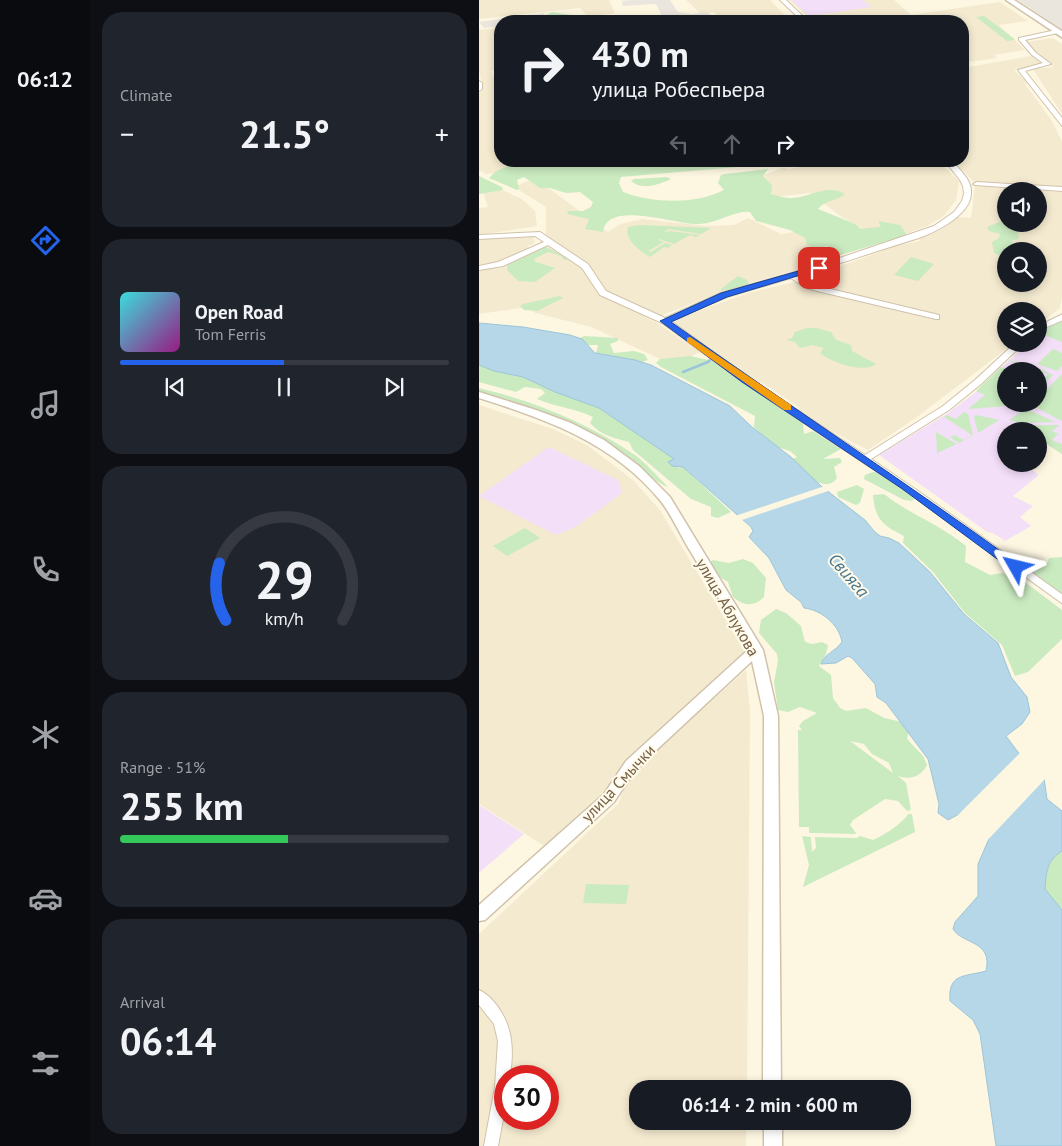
<!DOCTYPE html>
<html lang="en">
<head>
<meta charset="utf-8">
<style>
	body { margin:0; font-family:"PT Sans",sans-serif; background:#20242c; color:#f1f3f6; height:100vh; display:flex; flex-direction:column; font-size:19px; white-space:nowrap }
	* { box-sizing:border-box; margin:0 }
	p { font-size:16px; color:#9ea1a6 }
	.icon { flex:none; width:28px; height:28px; fill:none; stroke:currentColor; stroke-width:2; stroke-linecap:round; stroke-linejoin:round }
	.map { position:relative; flex:1; overflow:hidden }
	.side { display:flex; flex-direction:column; gap:12px; padding:12px; background:#0d0f14; width:389px }
	.side>* { flex:none }
	.top-card { position:absolute; left:15px; top:15px; width:475px; height:152px; border-radius:20px; box-shadow:0 2px 8px #0003; background:#171b24; color:#f1f3f6; overflow:hidden }
	.fabs { position:absolute; left:518px; top:182px; display:grid; gap:10px }
	.fabs a { display:grid; place-items:center; width:50px; height:50px; border-radius:50%; background:#171b24; box-shadow:0 2px 8px #0003; font-size:25px }
	.speed { position:absolute; left:15px; top:1065px; display:flex; gap:10px; font-size:25px; font-weight:700; text-align:center }
	.speed>* { display:grid; place-content:center; width:65px; height:65px; border-radius:50%; background:#171b24; box-shadow:0 2px 8px #0003; line-height:1 }
	.speed .limit { border:8px solid #d22; background:#fff; color:#111 }
	.pin { position:absolute; display:grid; place-items:center; width:42px; height:42px; color:#fff; margin:-21px; border-radius:10px; box-shadow:0 2px 8px #0006 }
	.me { position:absolute; width:55px; margin:-28px; rotate:307deg; stroke-linejoin:round; filter:drop-shadow(0 0 4px #0008) }
	.turn { display:flex; align-items:center; gap:18px; height:105px; padding:0 15px; font-size:22px }
	.turn .icon { width:65px; height:65px; stroke-width:2.5 }
	.turn b { display:block; font-size:35px; line-height:42px }
	.lanes { display:flex; align-items:center; height:48px; padding:0 15px; background:#0003; justify-content:center; gap:25px; direction:ltr }
	.lanes .off { opacity:.35 }
	.big { font-size:38px; font-weight:600; line-height:1.1 }
	.side .card { flex:1; display:flex; flex-direction:column; justify-content:center; gap:8px; min-width:0; padding:0 18px; border-radius:20px; background:#20242c }
	.side .dial { align-items:center; gap:0 }
	.dial svg { height:130px; overflow:visible; fill:none; stroke:#363941; stroke-width:7; stroke-linecap:round; text-anchor:middle }
	.dial text { fill:#f1f3f6; stroke:none }
	.song { display:flex; align-items:center; gap:15px }
	.cover { width:60px; height:60px; border-radius:8px; background:linear-gradient(135deg,hsl(180 70% 55%),hsl(310 70% 35%)) }
	.played { height:5px; border-radius:2px; background:linear-gradient(90deg,#2563eb 50%,#363941 50%) }
	.keys { display:flex; justify-content:space-around; direction:ltr }
	.heat { display:flex; justify-content:space-between; align-items:center; font-size:28px; direction:ltr }
	.charge { height:8px; border-radius:4px; background:linear-gradient(90deg,#34c759 51%,#363941 0) }
	.trip { position:absolute; left:150px; top:1080px; width:282px; height:50px; border-radius:20px; background:#171b24; box-shadow:0 2px 8px #0003; font-weight:600; line-height:50px; text-align:center }
	main { display:flex; flex:1; min-height:0 }
	.tabs { display:flex; flex-direction:column; width:90px; justify-content:space-around; align-items:center; background:#090b0e; color:#9ea1a6 }
	.tabs .icon { width:35px; height:35px }
	.tabs .selected { color:#2563eb }
	.tabs b { font-size:22px; color:#f1f3f6 }
	.map>svg:first-child { display:block }
</style>
</head>
<body>
<main>
<nav class="tabs">
<b>06:12</b>
<svg class="icon selected" aria-label="directions" viewBox="0 0 24 24"><path d="M12 3l9 9-9 9-9-9zM9 14v-3h6M13 9l2 2-2 2"/></svg>
<svg class="icon" aria-label="music" viewBox="0 0 24 24"><path d="M9 18V5l10-2v13"/><circle cx="6" cy="18" r="3"/><circle cx="16" cy="16" r="3"/></svg>
<svg class="icon" aria-label="phone" viewBox="0 0 24 24"><path d="M5 4h4l2 5-3 2q2 4 5 5l2-3 5 2v4C11 20 4 13 5 4z"/></svg>
<svg class="icon" aria-label="climate" viewBox="0 0 24 24"><path d="M12 3v18M4 7l16 10M4 17L20 7"/></svg>
<svg class="icon" aria-label="car" viewBox="0 0 24 24"><path d="M5 17H2v-5l4-1 3-4h7l3 4 3 1v5h-3M9 17h6M6 11h13"/><circle cx="7" cy="17" r="2"/><circle cx="17" cy="17" r="2"/></svg>
<svg class="icon" aria-label="filters" viewBox="0 0 24 24"><path d="M4 7h16M4 17h16"/><circle cx="9" cy="7" r="2"/><circle cx="15" cy="17" r="2"/></svg>
</nav>
<section class="side">
<div class="card"><p>Climate</p>
<div class="heat"><a>−</a><b class="big">21.5°</b><a>+</a></div>
</div>
<div class="card">
<div class="song"><i class="cover"></i><div><b>Open Road</b><p>Tom Ferris</p></div></div>
<div class="played"></div>
<div class="keys"><svg class="icon" aria-label="previous" viewBox="0 0 24 24"><path d="M18 5L8 12l10 7zM5 5v14"/></svg><svg class="icon" aria-label="pause" viewBox="0 0 24 24"><path d="M8 5v14M16 5v14"/></svg><svg class="icon" aria-label="next" viewBox="0 0 24 24"><path d="M6 5l10 7-10 7zM19 5v14"/></svg></div>
</div>
<div class="card dial"><svg viewBox="0 0 100 80">
<path d="M14 69A42 42 0 1 1 86 69"/>
<path d="M14 69A42 42 0 0 1 10 34" stroke="#2563eb"/>
<text x="50" y="56" font-size="32" font-weight="700">29</text>
<text x="50" y="72" font-size="11">km/h</text>
</svg></div>
<div class="card"><p>Range · 51%</p><b class="big">255 km</b><div class="charge"></div></div>
<div class="card"><p>Arrival</p><b class="big">06:14</b></div>
</section>
<div class="map">
<svg width="584" height="1146" viewBox="0 0 584 1146">
	<rect width="100%" height="100%" fill="#fdf7e2"/>
	<path fill="#f4ead0" fill-rule="evenodd" d="M0,0H130L136,13L109,17L101,8L0,19Z
		M207,0H291L312,21H244L235,12L222,14Z
		M310,0H415L432,15L521,2L549,21L520,25L546,50L515,55L518,58L484,63V21H333Z
		M21,28V69L12,71L15,78H21V161L53,163L28,166L29,172L7,174L0,170V93L4,90L0,71V30Z
		M574,38L583,44V114L554,69L575,67L559,55L547,42Z
		M551,56L556,57L564,65L535,70L549,83L546,84L573,121L583,142V187L495,182L474,161H484V68Z
		M359,161H459L480,181L477,200L465,216L448,226L404,242L360,215L331,193L294,197L285,175L305,167L309,169Z
		M51,180L71,189L129,232L142,224L163,219L227,226L255,225L269,218L302,234L315,232L354,249L350,261L256,287L181,316L124,289L106,263L67,236V207L35,187Z
		M496,186L583,192L584,291L581,308L559,325V311H526V344H534L438,417L389,450L341,425L318,410L321,408L282,382L280,383L263,371H260L238,353L194,324L200,318L269,293L323,280L417,246L441,241L440,239L462,230L480,217L492,218ZM526,191H559V224H526ZM526,251H559V284H526Z
		M21,189L43,199L56,211L58,226L0,235V208L9,207L4,192Z
		M53,236L56,243L49,246L50,249L17,264L0,265V239Z
		M73,245L104,267L118,292L178,323L221,352L194,365L112,327L56,313L49,307L0,314V269L22,268Z
		M0,405L74,429L108,445L154,480L181,510L265,651V656L132,779L128,789L65,846L0,804Z
		M267,670L271,711L268,1089H159V1121H267V1146H0V934L139,804L152,773ZM26,1076H69V1119H26Z"/>
	<path fill="#ebe6dd" d="M155,0H191L199,12L213,14L228,12L235,17L210,21L183,16L177,4L144,6L143,1Z
		M539,0H583V30L551,8Z
		M65,13L69,21H21V26L5,28L0,22Z"/>
	<path fill="#f4dff9" fill-rule="evenodd" d="M312,0H384L392,7L330,16Z
		M583,320V454L563,441H559V431H526V441L518,445L526,451V464H545L560,475L534,496L554,506L541,517L552,526L526,541L514,533L508,532L400,455L466,415L497,392L547,344H559V334ZM526,371H559V404H526Z
		M70,447L139,480L143,493L98,526L77,535L0,496Z
		M0,805L45,834L0,873Z"/>
	<path fill="#caeac0" fill-rule="evenodd" d="M73,12L113,18L116,21H70L67,15Z
		M505,16L533,37L536,40L528,41L497,17Z
		M43,161H106L114,165L136,161H294V164L142,177L140,183L144,192C173,203 216,205 245,190L239,183L242,175L246,174L289,169L284,176L293,185L292,194C299,196 306,198 312,198C330,198 349,183 366,194C358,201 346,200 339,209L376,224L382,229L400,227L402,226L399,221L421,225L428,235L355,257L351,256L349,246L335,248L328,245L326,238L311,230L277,221L271,212C255,210 239,224 219,224C197,225 128,199 124,232L106,229L110,219L88,214L89,211H104L112,207L114,202L101,192L87,193L71,188H61L45,177L38,180L40,189L38,190L10,178L17,171Z
		M0,176L23,187L24,190L0,194Z
		M188,177L192,179C181,184 163,191 152,181L155,179Z
		M526,220V224H533L542,230L539,232L540,239L533,240L535,248L533,251H526V257L515,253L513,242L520,238L521,234L510,231L508,227Z
		M161,225L232,228L222,234L189,229L184,233L190,231L221,235L217,237L211,235L195,244L180,239L179,240L185,242L169,251L172,252L186,243L193,245L189,248L185,247L171,257C161,251 145,240 149,227Z
		M65,246L90,259L85,260L82,256L69,252L55,259L57,262L76,268L56,282L39,281L28,270L29,263Z
		M432,257L455,264L439,281L415,275Z
		M259,276L268,280L270,284L251,291L241,290Z
		M81,296L84,298L58,311L45,310L41,306L44,304Z
		M583,319V342L560,333Z
		M328,328H338L352,332L357,340L372,345L373,351L397,364C385,374 351,362 341,353L345,348L334,345L321,348L316,342L307,340L313,338L316,332Z
		M105,336L139,338V341L131,344L135,353L155,351L165,354L169,360L160,363L117,353L119,345H109L100,339Z
		M574,349L583,353V366L578,371L558,364Z
		M211,356L234,361L324,423L325,434L334,431L362,449L344,459L361,458L363,462L355,467L358,478C347,495 319,472 314,459L318,457L311,451L292,445L275,427L276,416L182,367L177,363L181,359Z
		M529,360L555,366L574,375L563,385L560,384L569,374L558,370L526,371V394L520,396L526,399V404L542,405L489,409L506,395L497,391L522,367L530,370L537,364Z
		M0,365L15,371L44,377L76,392L120,408L195,459L199,468L204,467L252,512L239,518L232,516V507L212,499L154,450L150,442C135,438 121,435 111,423L114,417C96,408 76,407 58,399L66,393L62,389L46,387L37,392L0,382Z
		M583,374V421L552,405L559,404V398Z
		M0,388C55,401 109,423 156,455C168,464 179,477 189,487C179,485 142,452 128,443C88,419 45,403 0,392Z
		M545,410H550L576,422L542,423L530,420Z
		M485,412L489,414L494,435L480,443L471,437L476,435L484,440L493,435L465,417L467,415L477,419Z
		M497,415L520,420L499,433L495,417Z
		M556,425H581L573,431L579,434L573,440L583,444V454L563,441H559V431H543L537,427Z
		M457,432L478,444L458,453Z
		M394,472C406,473 429,488 435,499L433,501L425,500L385,479L386,475Z
		M378,485L385,489L381,503L377,505L359,497L358,492Z
		M405,494C430,514 462,525 487,546L486,562L511,575L523,573L542,579L583,610V639L549,672L536,676L523,645L486,613L454,572L424,543L425,536C403,525 396,519 394,495Z
		M46,528L61,538L28,556L14,546Z
		M583,557V598L546,571L549,566H567L570,558Z
		M264,559L274,563L287,578L285,597C275,607 264,606 254,597L249,582L236,574L229,563L234,560L250,563Z
		M297,609L307,613L322,626L326,642L333,644L343,642L349,645L347,654L340,666L352,675L354,698L361,708L367,711L387,708L405,718L423,722L430,729L428,739L444,756L448,765C442,777 431,780 419,776L427,783L432,810L428,811L419,801L406,799L374,820L371,825L377,833L376,834L330,833V827H320L319,730H323L320,726L324,721L338,713L321,707L309,712L299,710L295,682L299,661L298,654L280,633L282,620ZM371,741L385,744L393,754L410,763L414,773Z
		M429,814H433L436,832L324,887L330,865L323,836L332,837L333,852L337,848L336,837L378,838L381,836L394,840C404,836 424,823 429,814Z
		M583,851V910L566,889C567,872 568,860 583,851Z
		M107,884L150,885L147,904L104,903Z"/>
	<path fill="#b6d7e7" stroke="#9cc5d9" d="M0,323L44,327L91,335L103,339L116,353L156,360L172,365L251,406L273,427L312,457L342,486L386,520L395,531L401,536L410,538L420,543L451,572L485,614L519,643L532,677L548,697L551,712L543,724L527,736L545,760L564,771L568,799L583,811V851C568,860 567,872 566,889L583,910V1146H517L501,1034L494,1020L471,1001C469,973 485,977 507,971C514,940 484,945 474,929L476,922L499,896V864L523,809L507,800L469,820L459,813L460,804L449,759L407,703L398,697L396,684L373,658L369,656L357,663L342,664C345,654 357,651 363,642C360,624 342,610 325,608L322,602L307,590L290,558L270,537L274,531L272,527L204,467L193,466L189,462L195,459L120,408L76,392L44,377L15,371L0,365Z"/>
	<path fill="#fdf7e2" d="M346,486L352,490L260,521L256,516Z
		M542,752L547,758L564,766L567,770V778L504,845L512,830V820L519,809L508,803L504,807L487,812L476,818Z"/>
	<g fill="none" stroke-linecap="round" stroke-linejoin="round">
		<path stroke="#9cc5d9" stroke-width="2.5" d="M204,372L229,362L232,359L230,356"/>
		<g stroke="#d0c2ab" stroke-width="2">
			<path id="minor" d="M301,0H307L329,21H323Z
				M577,30L579,31V33L546,40L557,53L572,64L546,71L584,119V127L539,70L564,63L553,55L540,40V38Z
				M0,81L3,83V89L0,91Z
				M466,161H473C481,170 493,180 492,193C492,207 478,218 467,225C450,236 430,241 411,247C380,257 350,267 320,276L331,283L343,287L460,315V319H457L338,291L325,287L312,278L248,297L192,321L270,378L386,455L464,406L496,380L535,344H544L502,384L470,410L392,459L439,491L584,595V604L433,495L264,382L183,323L121,295L103,268L69,245L24,266L0,270V266L19,262L65,242L56,236L0,239V235L61,232L109,264L127,291L186,318L242,293L337,266L455,226L475,212L483,201L485,194L484,186L481,180Z
				M498,182L584,187V191L496,185L494,184Z
				M584,314V320L559,331V326Z
				M0,990C6,993 11,997 15,1002C34,1024 35,1049 31,1076H26V1109L19,1146H5L16,1087L19,1041L15,1024L0,1005Z"/>
		</g>
		<g stroke="#d0c2ab" stroke-width="3">
			<path id="tertiary" d="M527,0H535L584,32V38Z
				M0,392L57,410L92,423L125,440L160,466L191,497L284,650L299,716L302,1089H284L285,716L273,661L157,769L135,802L6,920L0,921V905L125,794L147,761L270,649C249,614 228,579 207,544C199,530 191,512 180,499C134,443 67,419 0,398Z
				M285,1121H303V1146H285Z"/>
		</g>
		<use href="#minor" fill="#fff" fill-rule="evenodd"/>
		<use href="#tertiary" fill="#fff" fill-rule="evenodd"/>
	</g>
	<path fill="#2563eb" stroke="#184099" d="M337,266L345,268L248,297L192,322C308,404 426,482 541,565V570H533L422,488L263,382L181,321L242,293Z"/>
	<path fill="#f59e0b" d="M211,337L312,405V410H305L208,342V338Z"/>
	<g text-anchor="middle" dominant-baseline="central" stroke-width="4" stroke-linejoin="round" paint-order="stroke">
		<g font-size="16" fill="#756048" stroke="#fffae9">
			<text transform="translate(249 607) rotate(60)">улица Аблукова</text>
			<text transform="translate(139 783) rotate(-47)">улица Смычки</text>
		</g>
		<g font-size="18" font-style="italic" fill="#437690" stroke="#fffae9">
			<text transform="translate(370 575) rotate(49)">Свияга</text>
		</g>
	</g>
</svg>
<div class="fabs">
<a><svg class="icon" aria-label="sound" viewBox="0 0 24 24"><path d="M4 9h4l5-4v14l-5-4H4zM17 9q2 3 0 6"/></svg></a>
<a><svg class="icon" aria-label="search" viewBox="0 0 24 24"><circle cx="10" cy="10" r="6"/><path d="M15 15l6 6"/></svg></a>
<a><svg class="icon" aria-label="layers" viewBox="0 0 24 24"><path d="M12 4l9 5-9 5-9-5zM3 14l9 5 9-5"/></svg></a>
<a>+</a>
<a>−</a>
</div>
<div class="speed"><div class="limit">30</div></div>
<div class="pin" style="left:340px;top:268px;background:#d93025"><svg class="icon" aria-label="arrive" viewBox="0 0 24 24"><path d="M6 21V4h12l-3 4 3 4H6"/></svg></div>
<svg class="me" style="left:537px;top:567px" viewBox="-20 -20 40 40"><path d="M0-17L14 15 0 8-14 15z" fill="#2563eb" stroke="#fff" stroke-width="4"/></svg>
<div class="trip">06:14 · 2 min · 600 m</div>
<div class="top-card">
<div class="turn"><svg class="icon" aria-label="right" viewBox="0 0 24 24"><path d="M7 20v-9h11M14 6l5 5-5 5"/></svg><div><b>430 m</b>улица Робеспьера</div></div>
<div class="lanes"><svg class="icon off" aria-label="left" viewBox="0 0 24 24"><path d="M17 20v-9H6M10 6l-5 5 5 5"/></svg><svg class="icon off" aria-label="ahead" viewBox="0 0 24 24"><path d="M12 20V5M6 11l6-6 6 6"/></svg><svg class="icon" aria-label="right" viewBox="0 0 24 24"><path d="M7 20v-9h11M14 6l5 5-5 5"/></svg></div>
</div>
</div>
</main>
</body>
</html>
